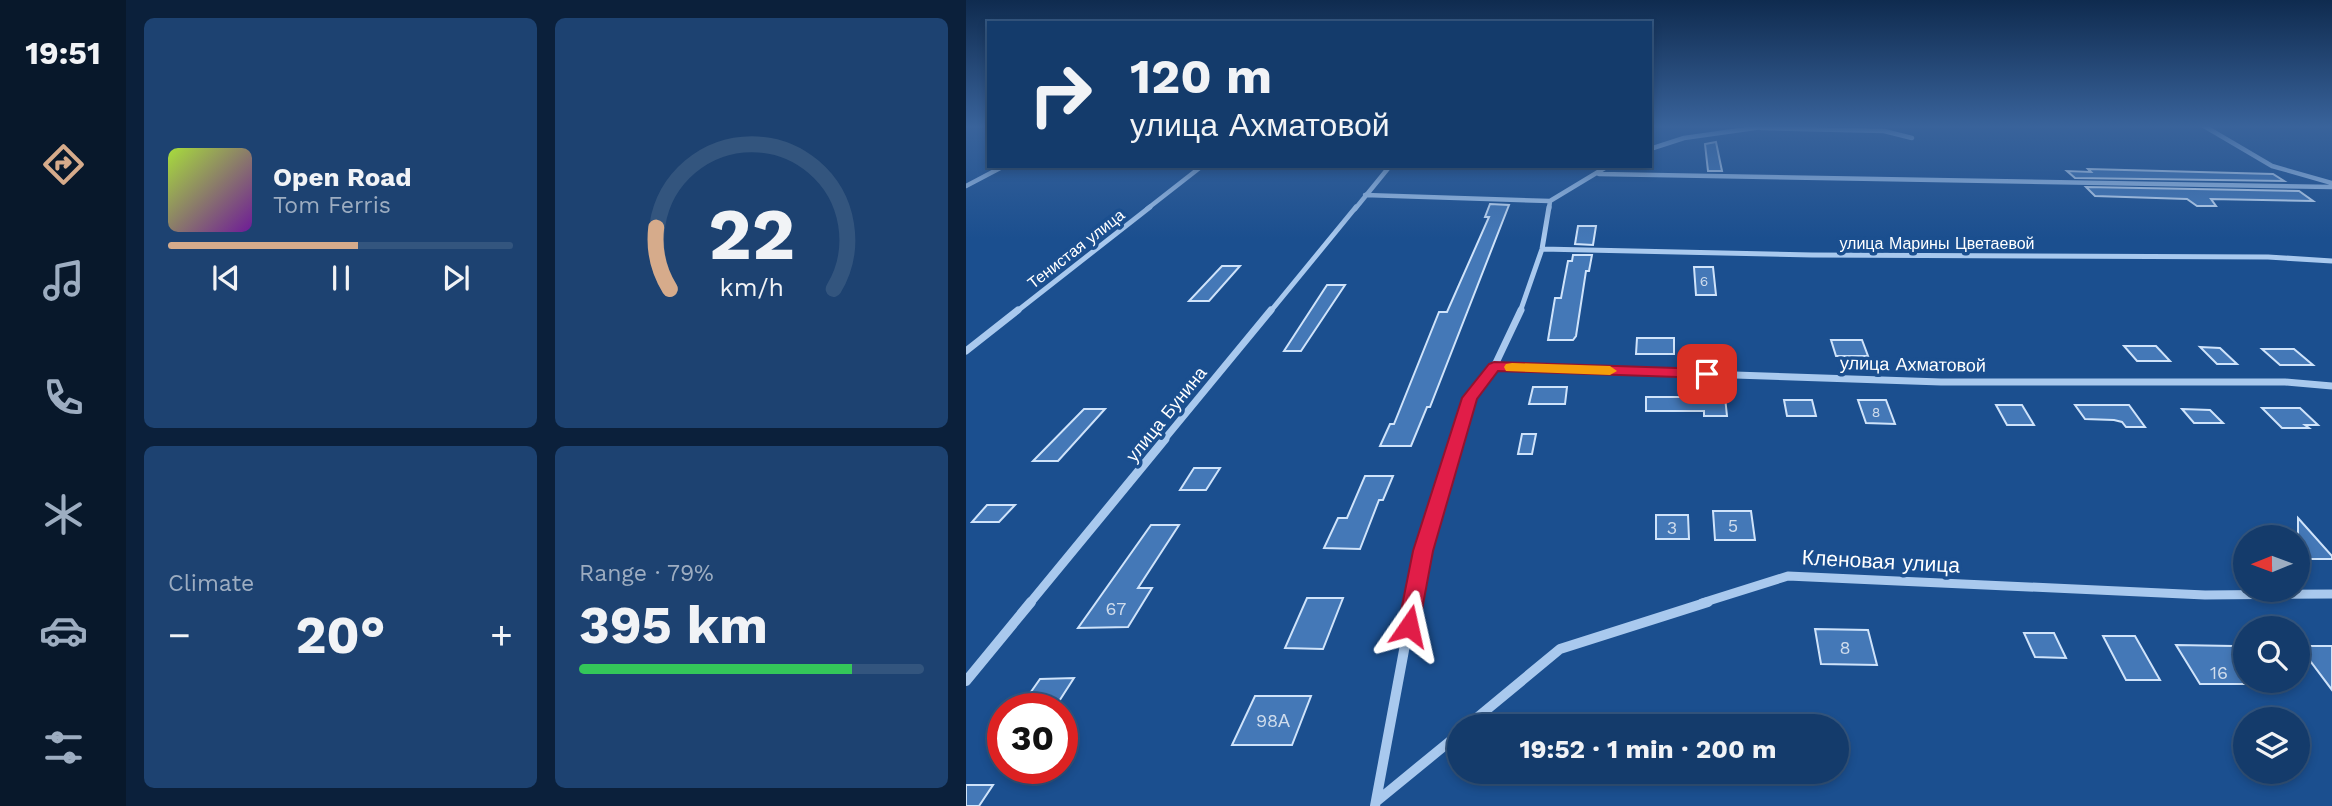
<!DOCTYPE html>
<html lang="en">
<head>
<meta charset="utf-8">
<style>
	body { margin:0; font-family:"Work Sans",sans-serif; background:#1d4271; color:#f1f3f6; height:100vh; display:flex; flex-direction:column; font-size:26px; white-space:nowrap }
	* { box-sizing:border-box; margin:0 }
	p { font-size:23px; color:#9dadc1 }
	.icon { flex:none; width:38px; height:38px; fill:none; stroke:currentColor; stroke-width:2; stroke-linecap:round; stroke-linejoin:round }
	.map { position:relative; flex:1; overflow:hidden }
	.drawer { display:flex; flex-direction:column; gap:18px; padding:18px; background:#0b203b; width:840px }
	.drawer>* { flex:none }
	.banner { position:absolute; left:21px; top:21px; width:665px; height:147px; border-radius:0px; box-shadow:0 4px 10px #0003,0 0 0 2px #33557e; background:#143b6b; color:#f1f3f6; overflow:hidden }
	.needle { width:46px; rotate:269deg }
	.buttons { position:absolute; left:1267px; top:525px; display:grid; gap:14px }
	.buttons a { display:grid; place-items:center; width:77px; height:77px; border-radius:50%; background:#143b6b; box-shadow:0 4px 10px #0003,0 0 0 2px #33557e; font-size:35px }
	.speed { position:absolute; left:21px; top:693px; display:flex; gap:14px; font-size:35px; font-weight:700; text-align:center }
	.speed>* { display:grid; place-content:center; width:91px; height:91px; border-radius:50%; background:#143b6b; box-shadow:0 4px 10px #0003,0 0 0 2px #33557e; line-height:1 }
	.speed .limit { border:10px solid #d22; background:#fff; color:#111 }
	.pin { position:absolute; display:grid; place-items:center; width:60px; height:60px; color:#fff; margin:-30px; border-radius:14px; box-shadow:0 4px 10px #0006 }
	.me { position:absolute; width:77px; margin:-38px; rotate:11deg; stroke-linejoin:round; filter:drop-shadow(0 0 5px #0008) }
	.turn { display:flex; align-items:center; gap:24px; height:147px; padding:0 28px; font-size:32px }
	.turn .icon { width:91px; height:91px; stroke-width:2.5 }
	.turn b { display:block; font-size:49px; line-height:60px }
	.big { font-size:52px; font-weight:700; line-height:1.1 }
	.drawer .tile { flex:1; display:flex; flex-direction:column; justify-content:center; gap:10px; min-width:0; padding:0 24px; border-radius:10px; background:#1d4271 }
	.drawer .dial { align-items:center; gap:0 }
	.dial svg { height:182px; overflow:visible; fill:none; stroke:#33557e; stroke-width:7; stroke-linecap:round; text-anchor:middle }
	.dial text { fill:#f1f3f6; stroke:none }
	.song { display:flex; align-items:center; gap:21px }
	.cover { width:84px; height:84px; border-radius:10px; background:linear-gradient(135deg,hsl(80 70% 55%),hsl(280 70% 35%)) }
	.played { height:7px; border-radius:4px; background:linear-gradient(90deg,#d6ab8b 55%,#33557e 55%) }
	.keys { display:flex; justify-content:space-around; direction:ltr }
	.heat { display:flex; justify-content:space-between; align-items:center; font-size:38px; direction:ltr }
	.charge { height:10px; border-radius:5px; background:linear-gradient(90deg,#34c759 79%,#33557e 0) }
	.drawer .tiles { flex:1; display:grid; gap:18px; grid-template-columns:repeat(2,1fr) }
	.trip { position:absolute; left:481px; top:714px; width:402px; height:70px; border-radius:35px; background:#143b6b; box-shadow:0 4px 10px #0003,0 0 0 2px #33557e; font-weight:700; line-height:70px; text-align:center }
	main { display:flex; flex:1; min-height:0 }
	.tabs { display:flex; flex-direction:column; width:126px; justify-content:space-around; align-items:center; background:#08182b; color:#9dadc1 }
	.tabs .icon { width:49px; height:49px }
	.tabs .on { color:#d6ab8b }
	.tabs b { font-size:32px; color:#f1f3f6 }
	.map>svg:first-child { display:block }
</style>
</head>
<body>
<main>
<nav class="tabs">
<b>19:51</b>
<svg class="icon on" aria-label="directions" viewBox="0 0 24 24"><path d="M12 3l9 9-9 9-9-9zM9 14v-3h6M13 9l2 2-2 2"/></svg>
<svg class="icon" aria-label="music" viewBox="0 0 24 24"><path d="M9 18V5l10-2v13"/><circle cx="6" cy="18" r="3"/><circle cx="16" cy="16" r="3"/></svg>
<svg class="icon" aria-label="phone" viewBox="0 0 24 24"><path d="M5 4h4l2 5-3 2q2 4 5 5l2-3 5 2v4C11 20 4 13 5 4z"/></svg>
<svg class="icon" aria-label="climate" viewBox="0 0 24 24"><path d="M12 3v18M4 7l16 10M4 17L20 7"/></svg>
<svg class="icon" aria-label="car" viewBox="0 0 24 24"><path d="M5 17H2v-5l4-1 3-4h7l3 4 3 1v5h-3M9 17h6M6 11h13"/><circle cx="7" cy="17" r="2"/><circle cx="17" cy="17" r="2"/></svg>
<svg class="icon" aria-label="filters" viewBox="0 0 24 24"><path d="M4 7h16M4 17h16"/><circle cx="9" cy="7" r="2"/><circle cx="15" cy="17" r="2"/></svg>
</nav>
<section class="drawer">
<div class="tiles">
<div class="tile">
<div class="song"><i class="cover"></i><div><b>Open Road</b><p>Tom Ferris</p></div></div>
<div class="played"></div>
<div class="keys"><svg class="icon" aria-label="previous" viewBox="0 0 24 24"><path d="M18 5L8 12l10 7zM5 5v14"/></svg><svg class="icon" aria-label="pause" viewBox="0 0 24 24"><path d="M8 5v14M16 5v14"/></svg><svg class="icon" aria-label="next" viewBox="0 0 24 24"><path d="M6 5l10 7-10 7zM19 5v14"/></svg></div>
</div>
<div class="tile dial"><svg viewBox="0 0 100 80">
<path d="M14 69A42 42 0 1 1 86 69"/>
<path d="M14 69A42 42 0 0 1 8 42" stroke="#d6ab8b"/>
<text x="50" y="56" font-size="32" font-weight="700">22</text>
<text x="50" y="72" font-size="11">km/h</text>
</svg></div>
<div class="tile"><p>Climate</p>
<div class="heat"><a>−</a><b class="big">20°</b><a>+</a></div>
</div>
<div class="tile"><p>Range · 79%</p><b class="big">395 km</b><div class="charge"></div></div>
</div>
</section>
<div class="map">
<svg width="1366" height="806" viewBox="0 0 1366 806">
	<rect width="100%" height="100%" fill="#1b4f8f"/>
	<path fill="#4478b7" stroke="#cfe3fa" stroke-width="2" d="M750,142L756,171H742L739,144Z
		M1122,169L1307,174L1318,181L1109,178L1101,171L1125,172Z
		M1120,187L1333,191L1347,201L1245,199L1250,206H1231L1221,199L1129,196Z
		M524,204L543,205L464,407H461L445,446H414L424,424H428L473,312H481L523,217H519Z
		M612,226H630L627,245L609,244Z
		M607,255H626L623,271H620L610,336L607,340H582L589,298H595L602,261H606Z
		M256,266H274L243,301H223Z
		M728,267H747L750,295H730Z
		M361,285H379L335,351H318Z
		M671,338H708V354H670Z
		M865,340H896L902,356H870Z
		M1158,346H1190L1204,361H1171Z
		M1234,347L1254,348L1271,364H1251Z
		M1296,349H1328L1347,365H1314Z
		M567,387H601L599,404H563Z
		M680,397H759L761,416H738V411H680Z
		M818,400H846L850,416H821Z
		M892,400H920L929,424L900,423Z
		M1030,405H1056L1068,425H1041Z
		M1109,405H1163L1179,427H1160L1156,422L1148,420L1119,419Z
		M1296,408H1334L1352,425H1339L1343,428H1316Z
		M118,409H139L92,461H67Z
		M1216,409L1244,410L1257,423H1228Z
		M556,434H570L566,454H552Z
		M228,468H254L240,490H214Z
		M399,476H427L417,500H413L394,549L358,548L372,518H381Z
		M21,505H49L33,522H6Z
		M747,511H785L789,540H749Z
		M690,515H722L723,539H690Z
		M1332,518L1366,556V559H1332Z
		M185,525H213L172,588H186L162,627L112,628Z
		M341,598H377L357,649L319,648Z
		M849,629L902,630L911,665L855,664Z
		M1058,633H1088L1100,658L1069,657Z
		M1137,636H1169L1194,680H1160Z
		M1210,645L1267,646L1279,663V684H1234Z
		M1333,646H1366V690Z
		M108,678L88,709H53L74,679Z
		M289,696H345L326,745H266Z
		M0,785H27L13,806H0Z"/>
	<g fill="none" stroke-linecap="round" stroke-linejoin="round">
		<path stroke="#a9c9ee" stroke-width="4.5" d="M1238,126L1306,166L1366,183
			M795,128L918,131L946,138
			M684,149L718,138L796,127
			M633,174L1366,187
			M0,186L38,166
			M399,195L584,201
			M181,209L236,166
			M389,209L424,166
			M583,209L584,201L642,166"/>
		<path stroke="#a9c9ee" stroke-width="5" d="M576,249L846,255L1302,257L1366,261
			M50,312L184,207
			M304,312L390,207
			M554,312L576,249L583,207"/>
		<path stroke="#a9c9ee" stroke-width="7" d="M0,351L52,310
			M528,367L975,382H1319L1366,386
			M197,441L305,310
			M491,441L504,398L528,367L555,310"/>
		<path stroke="#a9c9ee" stroke-width="9" d="M64,603L199,439
			M447,603L457,551L491,439
			M736,603L822,576L1239,595L1366,594"/>
		<path stroke="#a9c9ee" stroke-width="10" d="M0,681L65,602
			M501,726L594,649L742,602
			M411,801L494,733
			M409,806L447,602"/>
	</g>
	<linearGradient id="sky" x2="0" y2="1"><stop stop-color="#0f2b4f"/><stop offset="0.53" stop-color="#39639b"/><stop offset="1" stop-color="#39639b" stop-opacity="0"/></linearGradient>
	<rect width="1366" height="239" fill="url(#sky)"/>
	<path fill="#e11d48" stroke="#92132f" stroke-width="2" d="M528,362L741,369L749,374L741,378L532,371L511,399L467,551L453,626L450,633L443,636L435,633L432,626L447,551L496,398L523,364Z"/>
	<path fill="#f59e0b" d="M546,363L644,366L651,371L644,375L540,371L538,367L540,364Z"/>
	<g text-anchor="middle" dominant-baseline="central" stroke-width="7" stroke-linejoin="round" paint-order="stroke">
		<g font-size="14" fill="#d0dded">
			<text x="738" y="281">6</text>
			<text x="910" y="412">8</text>
		</g>
		<g font-size="16" fill="#fff" stroke="#1b4f8f">
			<text x="971" y="243">улица Марины Цветаевой</text>
			<text transform="translate(110 249) rotate(-38)">Тенистая улица</text>
		</g>
		<g font-size="18" fill="#fff" stroke="#1b4f8f">
			<text transform="translate(947 364) rotate(1)">улица Ахматовой</text>
			<text transform="translate(200 414) rotate(-51)">улица Бунина</text>
		</g>
		<g font-size="18" fill="#d0dded">
			<text x="767" y="525">5</text>
			<text x="706" y="527">3</text>
			<text x="150" y="608">67</text>
			<text x="879" y="647">8</text>
			<text x="1253" y="672">16</text>
			<text x="307" y="720">98А</text>
		</g>
		<g font-size="21" fill="#fff" stroke="#1b4f8f">
			<text transform="translate(915 561) rotate(3)">Кленовая улица</text>
		</g>
	</g>
</svg>
<div class="buttons">
<a><svg class="needle" viewBox="-14 -14 28 28"><path d="M0-13l5 13h-10z" fill="#e53935"/><path d="M0 13l5-13h-10z" fill="#9dadc1"/></svg></a>
<a><svg class="icon" aria-label="search" viewBox="0 0 24 24"><circle cx="10" cy="10" r="6"/><path d="M15 15l6 6"/></svg></a>
<a><svg class="icon" aria-label="layers" viewBox="0 0 24 24"><path d="M12 4l9 5-9 5-9-5zM3 14l9 5 9-5"/></svg></a>
</div>
<div class="speed"><div class="limit">30</div></div>
<div class="pin" style="left:741px;top:374px;background:#d93025"><svg class="icon" aria-label="arrive" viewBox="0 0 24 24"><path d="M6 21V4h12l-3 4 3 4H6"/></svg></div>
<svg class="me" style="left:443px;top:626px" viewBox="-20 -20 40 40"><path d="M0-17L14 15 0 8-14 15z" fill="#e11d48" stroke="#fff" stroke-width="4"/></svg>
<div class="trip">19:52 · 1 min · 200 m</div>
<div class="banner">
<div class="turn"><svg class="icon" aria-label="right" viewBox="0 0 24 24"><path d="M7 20v-9h11M14 6l5 5-5 5"/></svg><div><b>120 m</b>улица Ахматовой</div></div>
</div>
</div>
</main>
</body>
</html>
